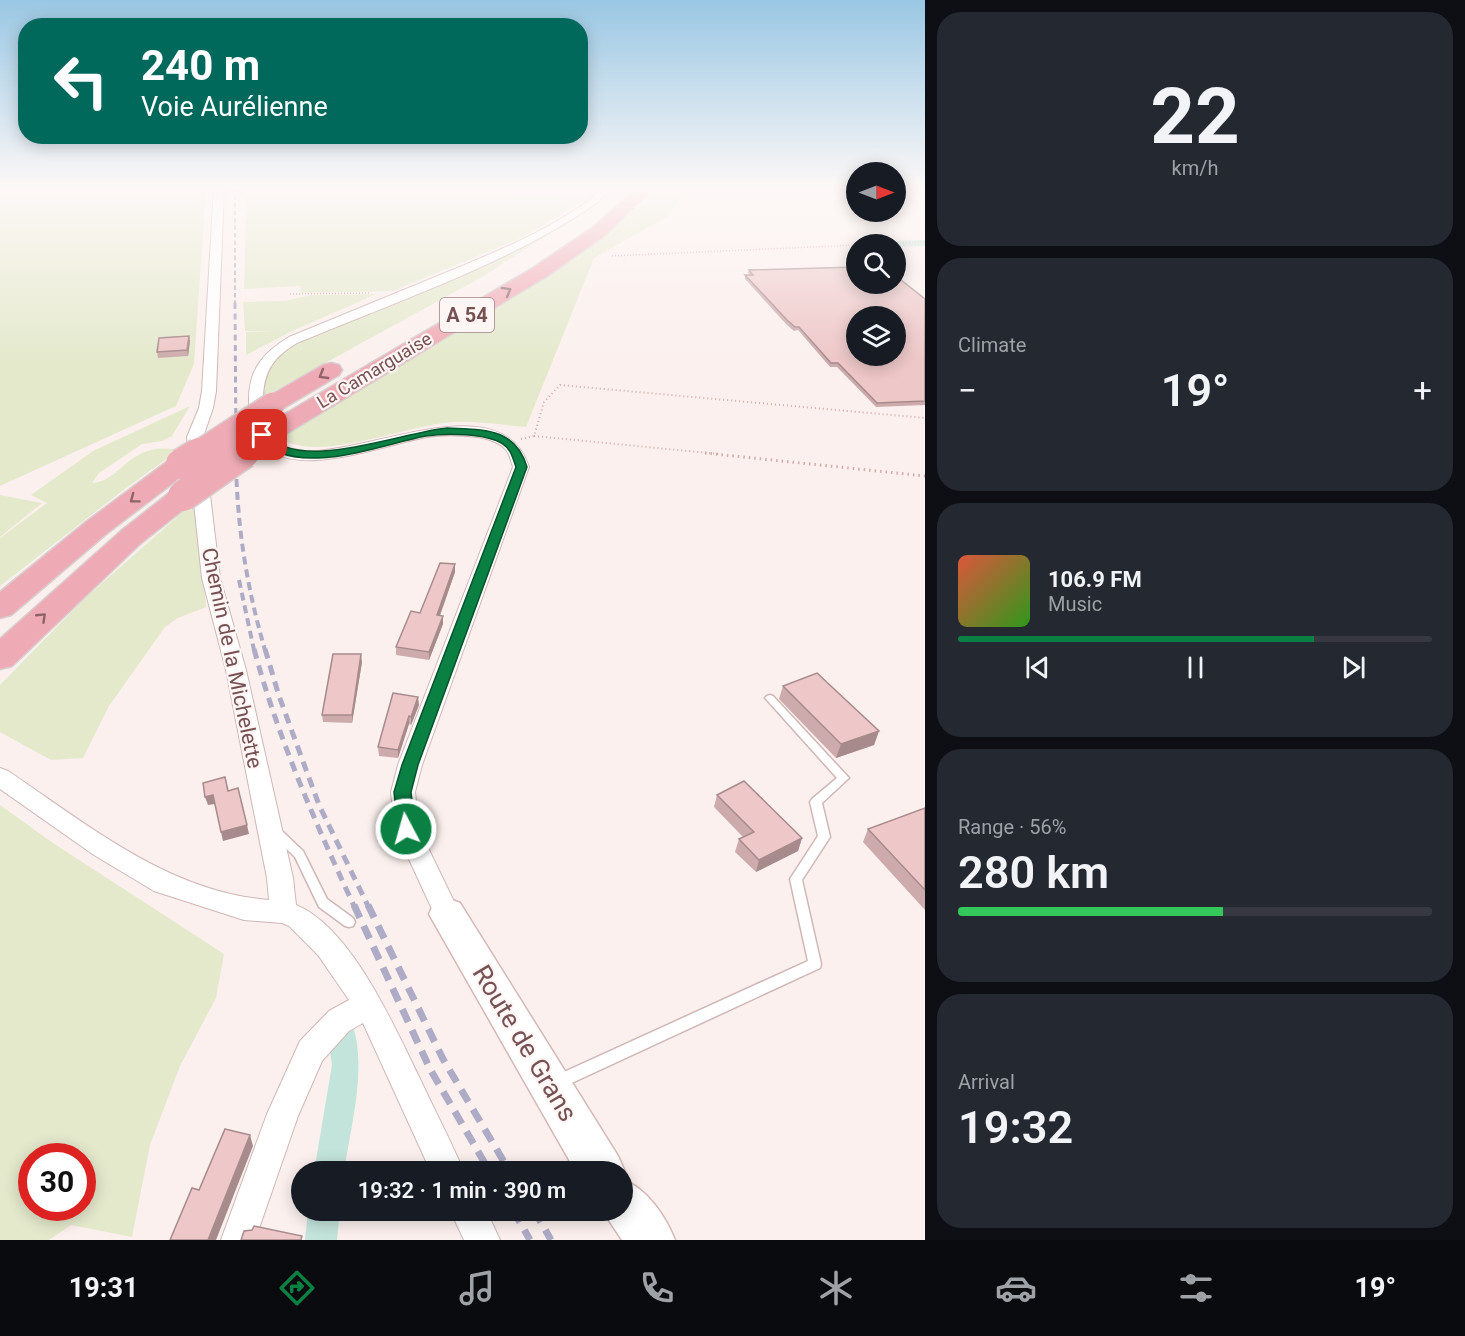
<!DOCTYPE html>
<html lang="en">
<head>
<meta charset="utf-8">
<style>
	body { margin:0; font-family:Roboto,sans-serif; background:#242831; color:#f1f3f6; height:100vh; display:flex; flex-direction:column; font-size:22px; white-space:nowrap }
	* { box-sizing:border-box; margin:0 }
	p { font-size:20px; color:#9ea1a6 }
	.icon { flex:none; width:33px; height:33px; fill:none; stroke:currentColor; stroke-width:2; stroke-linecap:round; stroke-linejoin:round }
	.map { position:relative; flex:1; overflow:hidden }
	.side { display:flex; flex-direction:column; gap:12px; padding:12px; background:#0d0f14; width:540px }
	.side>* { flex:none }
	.banner { position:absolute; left:18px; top:18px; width:570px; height:126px; border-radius:24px; box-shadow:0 3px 15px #0003; background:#00695c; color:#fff; overflow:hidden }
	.needle { width:39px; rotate:90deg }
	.fabs { position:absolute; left:846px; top:162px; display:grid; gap:12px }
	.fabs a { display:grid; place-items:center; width:60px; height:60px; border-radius:50%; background:#171b24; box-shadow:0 3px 15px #0003; font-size:30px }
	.speed { position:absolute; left:18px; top:1143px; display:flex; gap:12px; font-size:30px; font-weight:700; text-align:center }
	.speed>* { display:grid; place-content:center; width:78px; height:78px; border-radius:50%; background:#171b24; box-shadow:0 3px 15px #0003; line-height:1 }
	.speed .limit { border:9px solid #d22; background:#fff; color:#111 }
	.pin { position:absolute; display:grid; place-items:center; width:51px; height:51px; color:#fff; margin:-26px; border-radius:12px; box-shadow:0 3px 9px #0006 }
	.me { position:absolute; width:66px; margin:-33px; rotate:354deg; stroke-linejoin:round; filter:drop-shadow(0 0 4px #0008) }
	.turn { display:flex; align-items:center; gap:21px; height:126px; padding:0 24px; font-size:27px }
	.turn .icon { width:78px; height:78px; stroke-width:2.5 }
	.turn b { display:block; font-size:42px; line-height:51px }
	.big { font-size:45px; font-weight:600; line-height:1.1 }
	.side .tile { flex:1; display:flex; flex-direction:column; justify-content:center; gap:9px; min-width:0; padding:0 21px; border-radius:24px; background:#242831 }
	.side .dial { align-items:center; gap:0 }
	.dial b { font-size:78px; line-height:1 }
	.song { display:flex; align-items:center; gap:18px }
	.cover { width:72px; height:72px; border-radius:9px; background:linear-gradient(135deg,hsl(10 70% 55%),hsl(110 70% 35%)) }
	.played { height:6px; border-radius:3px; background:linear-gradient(90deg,#0b8043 75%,#363941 75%) }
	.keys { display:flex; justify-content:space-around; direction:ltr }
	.heat { display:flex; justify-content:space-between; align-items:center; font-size:33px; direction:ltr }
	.charge { height:9px; border-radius:4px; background:linear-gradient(90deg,#34c759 56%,#363941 0) }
	.trip { position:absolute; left:291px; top:1161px; width:342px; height:60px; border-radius:30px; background:#171b24; box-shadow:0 3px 15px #0003; font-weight:600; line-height:60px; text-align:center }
	.tabs { display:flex; height:96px; justify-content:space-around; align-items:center; background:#090b0e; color:#9ea1a6 }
	.tabs .icon { width:42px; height:42px }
	.tabs .on { color:#0b8043 }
	.tabs b { font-size:27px; color:#f1f3f6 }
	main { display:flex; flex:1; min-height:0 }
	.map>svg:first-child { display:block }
</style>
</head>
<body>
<main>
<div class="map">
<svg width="925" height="1240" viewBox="0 0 925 1240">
	<rect width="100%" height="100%" fill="#fbf0ed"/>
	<path fill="#e4e9cc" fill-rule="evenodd" d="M0,188H206L194,364L176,406L0,486Z
		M247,188H465L466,191L584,200L523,237L393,291L301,293L300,286L244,289Z
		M658,188H687L668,216L594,258L526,427C502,425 476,421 452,422C407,425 318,464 280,438L399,364L420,355L490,311L501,307L500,305C558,271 609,236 658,188Z
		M578,215L482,277L263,397C265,369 266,364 290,347Z
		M377,294L292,331L246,355V332H273L245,331L243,302L285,301L311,295Z
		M190,406L172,436L162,441L142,444L99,473L92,483C123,481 128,440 179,450L126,488L0,586V538L47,503L31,495L93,451Z
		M0,495L42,503L0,537Z
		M198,501L206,607L178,618L165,627L109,706L83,758L51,760L0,732V685L83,600L193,503Z
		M0,805L53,843L224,954L216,998L180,1066L150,1145L132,1237L71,1225L49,1240H0ZM32,1156H82V1208H32Z"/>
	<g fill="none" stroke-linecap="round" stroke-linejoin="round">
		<path fill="#c3e4db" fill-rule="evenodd" d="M925,240V246L896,247V244H881L886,241Z
			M340,1014L350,1018C369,1063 351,1124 344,1172H314L332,1065L326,1027L330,1018Z
			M308,1210H340L337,1240H305Z"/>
		<g stroke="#d0b7b7" stroke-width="3">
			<path id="lane" d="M770,695L773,696L849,778L822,803L830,837L802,880L821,964L820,968L563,1087L558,1089L553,1087L551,1082L553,1077L808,961L790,879L818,836L810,802L812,799L837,778L767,700L765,698L767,696Z
				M277,828L281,830L303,851L327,899L353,918L355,922L353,926L349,927L345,926L319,907L295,857L273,836L271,833L273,830Z"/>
		</g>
		<g stroke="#d0b7b7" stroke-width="2">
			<path id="street" d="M214,188H224L216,391L213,408L203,437L220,578L246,670L293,878L296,905C352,928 395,1028 421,1081C435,1111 451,1141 464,1172H431L363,1023L349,1031L322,1061L298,1116L255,1240H221L267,1114L300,1041L329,1011L349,1000L318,955L289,926L282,923L244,920L154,891L94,855L0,789V768L8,771C88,825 169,892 269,900L267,878L226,670L202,578L187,437L199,408L202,391Z
				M602,188H612C598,205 579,214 561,226C481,273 383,307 297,343C275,356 264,370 263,397C263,409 264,426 271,437C307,492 496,366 529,467L422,765L415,792L419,829L460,914L456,922L447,925L438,922L395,829L391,792L398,765L513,467C511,461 510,455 506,450C500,442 488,439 478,437C461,435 444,434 427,437C371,447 248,501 249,399C249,369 264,352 289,337C341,316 393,294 445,273C493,253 567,224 602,188Z
				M450,1210H486L500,1240H464Z"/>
		</g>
		<g stroke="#d5b7b6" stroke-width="3">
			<path id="secondary" d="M447,898L460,903L618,1156L625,1172L622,1177V1172H576L429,914L434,903Z
				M622,1179C647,1189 665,1215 675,1240H622L602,1210H622Z"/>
		</g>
		<g stroke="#d9cecf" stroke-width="3">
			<path id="highway" d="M637,188H654L604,236L547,276L286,434L277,437L268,434L264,429L268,424L533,268L592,228Z
				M331,363L339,365L342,370L339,375L282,409L273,411L264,409L261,404L264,399L323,365Z
				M181,456L190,458L194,464L190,470L106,534L11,615L0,618V592L86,522L172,458Z
				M183,488L193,490L197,496L193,502L141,543L12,666L0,669V639L121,531L173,490Z"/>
		</g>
		<path stroke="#d4aaab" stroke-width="1.5" stroke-dasharray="1 2" stroke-linecap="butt" d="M876,244L925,242
			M612,256L856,245
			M290,294L371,293"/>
		<path stroke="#d4aaab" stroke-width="2" stroke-dasharray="1 3" stroke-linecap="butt" d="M534,436L719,454
			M521,439L534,436L544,402L560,385L925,418"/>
		<path stroke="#d4aaab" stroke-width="3" stroke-dasharray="1.5 4" stroke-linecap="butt" d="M705,453L925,476"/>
		<use href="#lane" fill="#fff" fill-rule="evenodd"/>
		<use href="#street" fill="#fff" fill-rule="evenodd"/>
		<use href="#secondary" fill="#fff" fill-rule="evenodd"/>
		<use href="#highway" fill="#efabb5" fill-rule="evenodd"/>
		<path stroke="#aeabc6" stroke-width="2" stroke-dasharray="4.5 3" stroke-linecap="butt" d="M235,188V304"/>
		<path stroke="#aeabc6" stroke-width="3" stroke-dasharray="6 4.5" stroke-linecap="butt" d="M235,303L236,454"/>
		<path stroke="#aeabc6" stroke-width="4" stroke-dasharray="8 5" stroke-linecap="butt" d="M236,453C236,520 246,585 265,650
			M239,580L254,650"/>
		<path stroke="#aeabc6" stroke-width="5" stroke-dasharray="10 7" stroke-linecap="butt" d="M254,649C278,738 315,822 354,906
			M265,649L279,696L319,805L368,906"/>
		<path stroke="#aeabc6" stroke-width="7" stroke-dasharray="14 9" stroke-linecap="butt" d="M354,905L430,1069L490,1172
			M368,905L443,1059L510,1172
			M513,1210L530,1240
			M534,1210L551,1240"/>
		<g stroke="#d9cecf" stroke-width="26" stroke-linecap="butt">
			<path id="highway-bridge-far1" d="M196,454L273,404
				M242,454L277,429"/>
		</g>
		<g stroke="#d9cecf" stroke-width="33" stroke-linecap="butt">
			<path id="highway-bridge" d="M181,464L199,453
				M183,496L244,453"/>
		</g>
		<use href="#highway-bridge-far1" stroke="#efabb5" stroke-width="23"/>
		<use href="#highway-bridge" stroke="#efabb5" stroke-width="30"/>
	</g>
	<path fill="#cdabac" d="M749,270L925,299V405L876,407L837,367H830L798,330L794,331L786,324L745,279V275H750L748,273Z
		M190,341L188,356L158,358L157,352Z
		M455,564V572L440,616L443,624L429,660L396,655V647Z
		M362,662L352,723L323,722L322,715Z
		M783,686L879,731L874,745L836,758L779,699Z
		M419,705L411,725L409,724L398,758L379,756L378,747Z
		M717,795L802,838L798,851L756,872L735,852L739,839L743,837L714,807Z
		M925,808V910L863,842L868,829Z"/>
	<path fill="#a78b8c" d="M189,336L190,341L188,356L187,350Z
		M455,564V572L437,623V615Z
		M443,616V624L429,660V652Z
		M361,654L362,662L352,723V715Z
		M418,697L419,705L411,725V717Z
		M409,716V724L398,758V750Z
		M879,731L874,745L836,758L841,744Z
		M213,795L215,804L208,805L205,797Z
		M247,825L249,834L223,841L221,832Z
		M802,838L798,851L756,872L759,860Z
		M250,1135L253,1146L216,1240H208Z"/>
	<path fill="#eec7c8" stroke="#a78b8c" stroke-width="1.5" fill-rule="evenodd" d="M856,267V284H896V276L925,299V401L877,403L838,363H831L799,327H795L787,320L745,275H753L749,270ZM856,316H896V356H856Z
		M189,336L187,350L157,352L159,338Z
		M440,563L455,564L437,615L443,616L429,652L396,647L411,611L420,613Z
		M333,654H361L352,715H322Z
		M817,673L879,731L841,744L783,686Z
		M393,693L418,697L411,717L409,716L398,750L378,747Z
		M225,777L228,791L238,788L247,825L221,832L213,795L205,797L203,783Z
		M744,781L802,838L759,860L739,839L754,832L717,795Z
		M925,808V890L868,829Z
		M225,1129L250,1135L208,1240H170L192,1188L199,1190Z
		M254,1226L302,1236L301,1240H241L244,1231L252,1230Z"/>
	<defs><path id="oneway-chevron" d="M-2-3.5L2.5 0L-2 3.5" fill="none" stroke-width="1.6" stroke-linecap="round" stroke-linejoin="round" transform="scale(1.5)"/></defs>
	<g stroke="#8e6367">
		<use href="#oneway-chevron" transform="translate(507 291) rotate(-30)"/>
		<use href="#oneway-chevron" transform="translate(323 375) rotate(150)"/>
		<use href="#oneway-chevron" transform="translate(134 499) rotate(143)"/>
		<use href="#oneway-chevron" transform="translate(42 617) rotate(-44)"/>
	</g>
	<linearGradient id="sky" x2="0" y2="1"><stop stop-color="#99c7e3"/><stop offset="0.52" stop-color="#fdf8f7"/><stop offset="1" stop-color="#fdf8f7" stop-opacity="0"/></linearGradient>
	<rect width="925" height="362" fill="url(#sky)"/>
	<path fill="#0b8043" stroke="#07532c" stroke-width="1.5" d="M447,428C483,430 515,427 527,467L418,765L411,792L415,829L413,834L406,836L400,834L398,829L394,792L402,765L516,467C513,459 511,449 503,444C486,433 445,433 426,436C382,444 290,482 257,435L266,433C297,475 402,432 447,428Z"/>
	<g text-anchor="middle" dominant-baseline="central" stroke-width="4.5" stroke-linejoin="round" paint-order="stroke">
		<g font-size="18" fill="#765153" stroke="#fef6f4">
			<text transform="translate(374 370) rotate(-31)">La Camarguaise</text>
		</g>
		<rect fill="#fef6f4" stroke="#9f8283" stroke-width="1.5" x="440" y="298" width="54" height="34" rx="4.5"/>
		<g font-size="20" font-weight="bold" fill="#765153">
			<text x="467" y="315">A 54</text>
		</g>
		<g font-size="21" fill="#765153" stroke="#fef6f4">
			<text transform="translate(232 658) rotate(78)">Chemin de la Michelette</text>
		</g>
		<g font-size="26" fill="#765153" stroke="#fef6f4">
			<text transform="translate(525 1043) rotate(59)">Route de Grans</text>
		</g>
	</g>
</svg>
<div class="fabs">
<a><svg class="needle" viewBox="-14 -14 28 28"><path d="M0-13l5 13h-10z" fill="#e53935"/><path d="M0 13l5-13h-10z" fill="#9ea1a6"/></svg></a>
<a><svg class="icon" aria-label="search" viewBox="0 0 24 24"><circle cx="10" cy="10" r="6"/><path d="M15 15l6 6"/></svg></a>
<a><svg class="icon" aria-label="layers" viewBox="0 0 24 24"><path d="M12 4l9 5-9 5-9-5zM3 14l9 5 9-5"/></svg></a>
</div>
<div class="speed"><div class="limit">30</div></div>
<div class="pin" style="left:262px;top:435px;background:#d93025"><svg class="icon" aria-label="arrive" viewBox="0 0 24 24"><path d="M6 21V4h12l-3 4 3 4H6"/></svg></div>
<svg class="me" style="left:406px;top:829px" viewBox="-20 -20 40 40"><circle r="17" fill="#0b8043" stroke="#fff" stroke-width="3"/><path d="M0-11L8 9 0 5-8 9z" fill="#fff"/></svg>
<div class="trip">19:32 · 1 min · 390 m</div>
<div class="banner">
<div class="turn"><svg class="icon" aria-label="left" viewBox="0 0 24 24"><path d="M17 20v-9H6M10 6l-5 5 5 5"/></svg><div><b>240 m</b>Voie Aurélienne</div></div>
</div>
</div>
<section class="side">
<div class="tile dial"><b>22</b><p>km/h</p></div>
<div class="tile"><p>Climate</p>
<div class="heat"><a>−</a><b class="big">19°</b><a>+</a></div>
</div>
<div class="tile">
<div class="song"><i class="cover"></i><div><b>106.9 FM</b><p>Music</p></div></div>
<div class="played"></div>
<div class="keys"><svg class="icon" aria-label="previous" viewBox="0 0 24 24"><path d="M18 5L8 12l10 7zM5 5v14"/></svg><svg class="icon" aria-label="pause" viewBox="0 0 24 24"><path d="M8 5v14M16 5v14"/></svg><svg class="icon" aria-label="next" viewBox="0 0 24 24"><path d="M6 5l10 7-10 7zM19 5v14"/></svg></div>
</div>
<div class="tile"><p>Range · 56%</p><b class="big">280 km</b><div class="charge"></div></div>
<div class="tile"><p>Arrival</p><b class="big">19:32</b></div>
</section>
</main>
<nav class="tabs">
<b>19:31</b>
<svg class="icon on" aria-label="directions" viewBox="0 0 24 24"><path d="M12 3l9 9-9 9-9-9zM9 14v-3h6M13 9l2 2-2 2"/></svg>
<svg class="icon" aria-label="music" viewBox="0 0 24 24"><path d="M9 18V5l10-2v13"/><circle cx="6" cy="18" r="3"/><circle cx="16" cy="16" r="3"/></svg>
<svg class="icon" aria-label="phone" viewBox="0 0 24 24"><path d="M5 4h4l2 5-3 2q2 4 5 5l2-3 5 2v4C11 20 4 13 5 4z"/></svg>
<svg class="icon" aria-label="climate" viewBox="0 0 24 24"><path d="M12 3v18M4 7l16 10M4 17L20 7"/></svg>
<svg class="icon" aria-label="car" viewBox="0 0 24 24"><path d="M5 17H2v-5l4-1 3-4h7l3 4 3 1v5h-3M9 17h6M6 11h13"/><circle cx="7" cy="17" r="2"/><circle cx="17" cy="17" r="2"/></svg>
<svg class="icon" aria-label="filters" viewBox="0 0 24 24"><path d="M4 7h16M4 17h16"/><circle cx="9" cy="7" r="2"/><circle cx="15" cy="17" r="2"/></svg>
<b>19°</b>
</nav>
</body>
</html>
